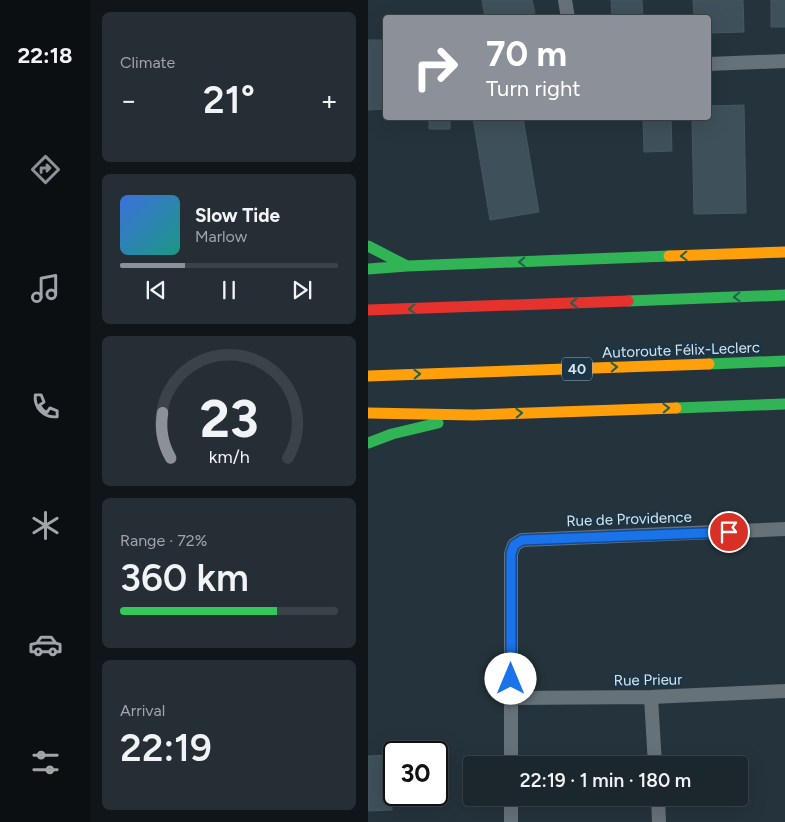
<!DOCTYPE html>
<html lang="en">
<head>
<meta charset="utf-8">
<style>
	body { margin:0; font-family:Figtree,sans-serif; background:#252e35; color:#f1f3f6; height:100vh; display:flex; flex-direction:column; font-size:19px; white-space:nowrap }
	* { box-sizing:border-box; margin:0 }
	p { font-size:16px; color:#a0a5aa }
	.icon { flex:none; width:28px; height:28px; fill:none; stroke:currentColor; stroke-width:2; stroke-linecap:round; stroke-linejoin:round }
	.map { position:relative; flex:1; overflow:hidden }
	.drawer { display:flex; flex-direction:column; gap:12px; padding:12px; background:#0f1519; width:278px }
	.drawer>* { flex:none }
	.banner { position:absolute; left:15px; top:15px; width:328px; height:105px; border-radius:5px; box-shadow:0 5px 20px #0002,0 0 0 1px #3a4349; background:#8c9099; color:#fff; overflow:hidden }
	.speed { position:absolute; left:15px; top:741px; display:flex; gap:10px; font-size:25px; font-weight:700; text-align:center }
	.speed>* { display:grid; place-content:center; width:65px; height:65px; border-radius:50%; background:#1c262d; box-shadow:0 5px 20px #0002,0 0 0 1px #3a4349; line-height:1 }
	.speed .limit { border:2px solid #111; border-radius:8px; background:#fff; color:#111 }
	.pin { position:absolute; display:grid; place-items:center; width:42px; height:42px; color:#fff; margin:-21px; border:2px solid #fff; border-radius:50%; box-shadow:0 1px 5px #0007 }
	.me { position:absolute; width:55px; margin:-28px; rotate:0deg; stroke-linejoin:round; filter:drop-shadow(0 0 4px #0008) }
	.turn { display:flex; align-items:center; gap:18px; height:105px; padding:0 20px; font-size:22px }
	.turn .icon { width:65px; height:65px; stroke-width:2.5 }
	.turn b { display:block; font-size:35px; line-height:42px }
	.big { font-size:38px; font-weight:600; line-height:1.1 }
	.drawer .tile { flex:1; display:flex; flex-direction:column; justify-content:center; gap:8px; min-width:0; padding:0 18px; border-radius:8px; background:#252e35 }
	.drawer .dial { align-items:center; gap:0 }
	.dial svg { height:130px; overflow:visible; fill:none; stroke:#3a4349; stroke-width:7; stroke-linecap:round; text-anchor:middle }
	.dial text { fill:#f1f3f6; stroke:none }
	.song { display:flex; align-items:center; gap:15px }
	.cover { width:60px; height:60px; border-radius:8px; background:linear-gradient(135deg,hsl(220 70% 55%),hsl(170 70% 35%)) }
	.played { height:5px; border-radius:2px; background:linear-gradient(90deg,#8c9099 30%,#3a4349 30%) }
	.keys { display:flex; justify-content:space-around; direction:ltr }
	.heat { display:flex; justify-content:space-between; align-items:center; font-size:28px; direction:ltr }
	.charge { height:8px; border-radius:4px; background:linear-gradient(90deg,#34c759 72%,#3a4349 0) }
	.trip { position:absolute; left:95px; top:756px; width:285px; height:50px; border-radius:5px; background:#1c262d; box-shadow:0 5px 20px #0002,0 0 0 1px #3a4349; font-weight:600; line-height:50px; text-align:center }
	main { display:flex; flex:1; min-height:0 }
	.dock { display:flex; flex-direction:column; width:90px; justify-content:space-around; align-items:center; background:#0b0f12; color:#a0a5aa }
	.dock .icon { width:35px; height:35px }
	.dock .current { color:#8c9099 }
	.dock b { font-size:22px; color:#f1f3f6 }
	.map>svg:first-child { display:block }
</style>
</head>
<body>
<main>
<nav class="dock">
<b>22:18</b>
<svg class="icon current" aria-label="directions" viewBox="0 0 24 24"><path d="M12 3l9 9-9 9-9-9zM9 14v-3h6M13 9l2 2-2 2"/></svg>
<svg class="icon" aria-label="music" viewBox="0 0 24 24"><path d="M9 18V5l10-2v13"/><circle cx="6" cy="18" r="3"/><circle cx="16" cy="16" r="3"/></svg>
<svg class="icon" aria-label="phone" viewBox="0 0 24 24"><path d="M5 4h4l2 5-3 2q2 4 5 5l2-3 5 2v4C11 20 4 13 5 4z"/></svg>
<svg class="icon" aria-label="climate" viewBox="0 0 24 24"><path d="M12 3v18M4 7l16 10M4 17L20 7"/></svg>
<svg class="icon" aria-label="car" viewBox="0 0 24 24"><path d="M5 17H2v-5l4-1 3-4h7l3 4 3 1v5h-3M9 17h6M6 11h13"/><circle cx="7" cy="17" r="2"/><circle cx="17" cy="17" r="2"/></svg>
<svg class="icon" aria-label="filters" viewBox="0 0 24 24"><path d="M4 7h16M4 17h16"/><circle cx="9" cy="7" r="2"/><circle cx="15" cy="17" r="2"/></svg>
</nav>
<section class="drawer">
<div class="tile"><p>Climate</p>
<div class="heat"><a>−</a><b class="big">21°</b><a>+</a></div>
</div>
<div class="tile">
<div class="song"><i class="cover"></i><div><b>Slow Tide</b><p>Marlow</p></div></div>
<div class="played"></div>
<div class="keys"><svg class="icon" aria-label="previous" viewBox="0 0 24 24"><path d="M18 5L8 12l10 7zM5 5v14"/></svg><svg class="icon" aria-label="pause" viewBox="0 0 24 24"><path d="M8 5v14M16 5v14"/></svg><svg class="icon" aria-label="next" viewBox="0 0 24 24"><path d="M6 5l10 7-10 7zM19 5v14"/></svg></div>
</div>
<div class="tile dial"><svg viewBox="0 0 100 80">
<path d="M14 69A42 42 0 1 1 86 69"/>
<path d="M14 69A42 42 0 0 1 9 41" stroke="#8c9099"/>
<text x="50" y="56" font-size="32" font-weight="700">23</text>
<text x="50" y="72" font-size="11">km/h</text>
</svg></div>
<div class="tile"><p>Range · 72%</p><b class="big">360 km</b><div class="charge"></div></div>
<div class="tile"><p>Arrival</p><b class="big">22:19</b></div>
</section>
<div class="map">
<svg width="418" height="822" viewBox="0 0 418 822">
	<rect width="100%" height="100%" fill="#25333c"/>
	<path fill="#3e505a" stroke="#49565d" d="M114,0H164L167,13L140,18H117Z
		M243,0H274L275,16L244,18Z
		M325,0H375L376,32L340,33V18H326Z
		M403,0H418V27H403Z
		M0,40H18V109L0,110Z
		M376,105L378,213L326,214L324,118H340V106Z
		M61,118H82V129H61Z
		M105,118H155L171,212L122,220Z
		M275,118H303L304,151L276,152Z
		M21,755L24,810L0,811V756Z"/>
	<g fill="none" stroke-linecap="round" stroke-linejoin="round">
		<path stroke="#667178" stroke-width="14" d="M197,0L200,18
			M340,64L418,61
			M283,697L287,765
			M143,698L283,697L418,691
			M143,765V554L146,545L154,540L418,529
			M143,798V822
			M290,798L291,822"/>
		<path stroke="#30b455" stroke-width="11" d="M0,246L39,266
			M0,269L39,266L301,256
			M260,301L418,295
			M341,364L418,361
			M308,408L418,404
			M0,443L24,434L70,423"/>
		<path stroke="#ff9f0a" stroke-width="11" d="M301,256L418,252
			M0,376L341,364
			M0,413L105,415L308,408"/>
		<path stroke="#e5322d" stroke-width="11" d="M0,310L260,301"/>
	</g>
	<defs><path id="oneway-chevron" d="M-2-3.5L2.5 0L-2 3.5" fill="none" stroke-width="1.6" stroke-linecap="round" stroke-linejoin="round" transform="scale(1.25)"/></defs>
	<g stroke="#22614b">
		<use href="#oneway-chevron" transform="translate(316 256) rotate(178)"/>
		<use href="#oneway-chevron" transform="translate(154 262) rotate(178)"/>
		<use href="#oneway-chevron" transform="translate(369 297) rotate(178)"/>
		<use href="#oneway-chevron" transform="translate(206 303) rotate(178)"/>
		<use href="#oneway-chevron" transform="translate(44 309) rotate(178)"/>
		<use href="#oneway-chevron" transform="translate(246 367) rotate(-2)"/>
		<use href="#oneway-chevron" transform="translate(49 374) rotate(-2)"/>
		<use href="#oneway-chevron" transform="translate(298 408) rotate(-2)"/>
		<use href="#oneway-chevron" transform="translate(151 413) rotate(-2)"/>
	</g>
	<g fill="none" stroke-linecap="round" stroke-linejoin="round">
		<g stroke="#114b97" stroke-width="12">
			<path id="route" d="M143,679V554L146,545L154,540L361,532"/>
		</g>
		<use href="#route" stroke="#1a73e8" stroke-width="9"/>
	</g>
	<g text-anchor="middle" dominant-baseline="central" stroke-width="5" stroke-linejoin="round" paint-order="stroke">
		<rect fill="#1b3546" stroke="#9eb1bd" stroke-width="1" x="194" y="357.5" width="30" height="23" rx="4"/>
		<g font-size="14" font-weight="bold" fill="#d6e6f0">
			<text x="209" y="369">40</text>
		</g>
		<g font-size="15" fill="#d6e6f0" stroke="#1b3546">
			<text transform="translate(313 350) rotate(-2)">Autoroute Félix-Leclerc</text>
			<text transform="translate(261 519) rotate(-2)">Rue de Providence</text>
			<text transform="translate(280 680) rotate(-1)">Rue Prieur</text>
		</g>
	</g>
</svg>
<div class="speed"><div class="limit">30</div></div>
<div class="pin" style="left:361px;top:532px;background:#d93025"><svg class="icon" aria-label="arrive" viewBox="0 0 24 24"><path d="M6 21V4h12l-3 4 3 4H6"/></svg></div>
<svg class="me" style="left:143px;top:679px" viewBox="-20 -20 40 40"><circle r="19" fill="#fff"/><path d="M0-13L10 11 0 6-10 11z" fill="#1a73e8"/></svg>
<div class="trip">22:19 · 1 min · 180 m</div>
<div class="banner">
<div class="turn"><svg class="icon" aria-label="right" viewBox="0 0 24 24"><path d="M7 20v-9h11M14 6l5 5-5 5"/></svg><div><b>70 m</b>Turn right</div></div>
</div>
</div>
</main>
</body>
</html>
